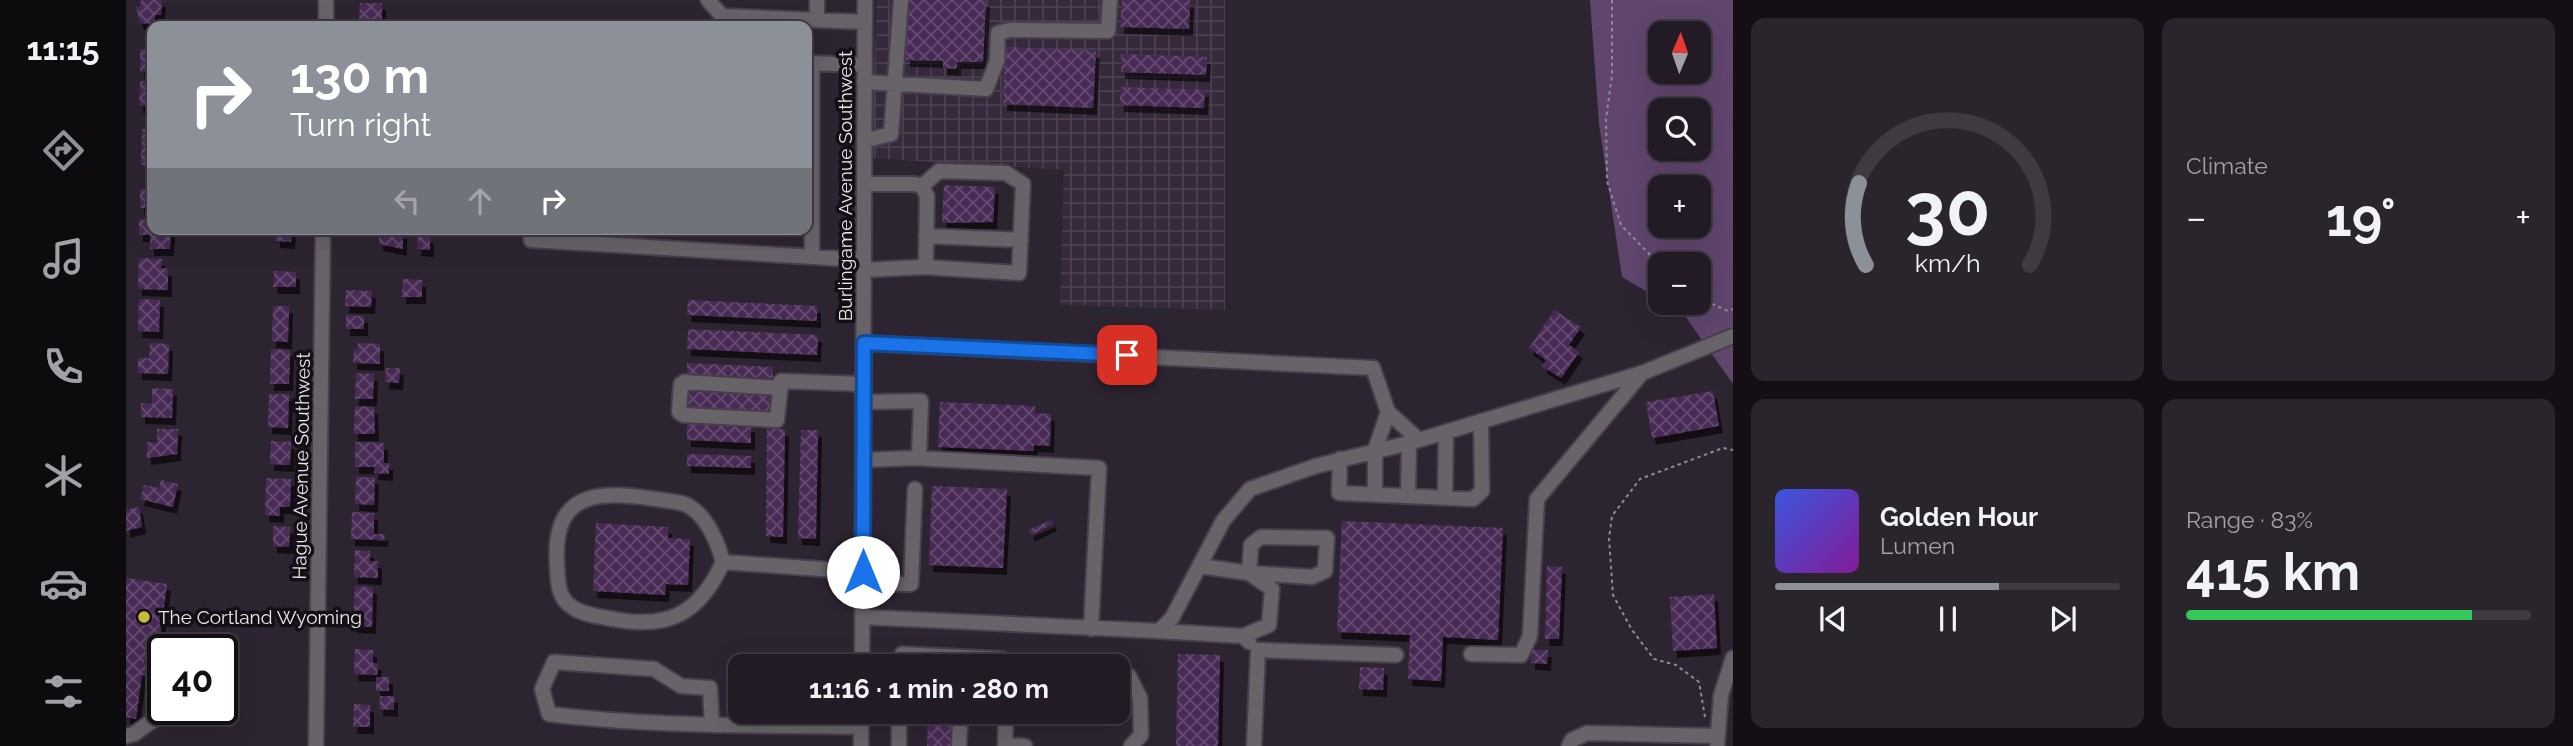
<!DOCTYPE html>
<html lang="en">
<head>
<meta charset="utf-8">
<style>
	body { margin:0; font-family:Raleway,sans-serif; background:#2a242d; color:#f1f3f6; height:100vh; display:flex; flex-direction:column; font-size:26px; white-space:nowrap }
	* { box-sizing:border-box; margin:0 }
	p { font-size:23px; color:#a2a1a7 }
	.icon { flex:none; width:38px; height:38px; fill:none; stroke:currentColor; stroke-width:2; stroke-linecap:round; stroke-linejoin:round }
	.map { position:relative; flex:1; overflow:hidden }
	.details { display:flex; flex-direction:column; gap:18px; padding:18px; background:#130f14; width:840px }
	.details>* { flex:none }
	.top-card { position:absolute; left:21px; top:21px; width:665px; height:214px; border-radius:14px; box-shadow:0 7px 28px #0002,0 0 0 2px #3f3942; background:#8c9099; color:#fff; overflow:hidden }
	.needle { width:46px; rotate:2deg }
	.fabs { position:absolute; left:1522px; top:21px; display:grid; gap:14px }
	.fabs a { display:grid; place-items:center; width:63px; height:63px; border-radius:14px; background:#221b25; box-shadow:0 7px 28px #0002,0 0 0 2px #3f3942; font-size:35px }
	.speed { position:absolute; left:21px; top:634px; display:flex; gap:14px; font-size:35px; font-weight:700; text-align:center }
	.speed>* { display:grid; place-content:center; width:91px; height:91px; border-radius:50%; background:#221b25; box-shadow:0 7px 28px #0002,0 0 0 2px #3f3942; line-height:1 }
	.speed .limit { border:4px solid #111; border-radius:10px; background:#fff; color:#111 }
	.pin { position:absolute; display:grid; place-items:center; width:60px; height:60px; color:#fff; margin:-30px; border-radius:14px; box-shadow:0 4px 10px #0006 }
	.me { position:absolute; width:77px; margin:-38px; rotate:0deg; stroke-linejoin:round; filter:drop-shadow(0 0 5px #0008) }
	.turn { display:flex; align-items:center; gap:24px; height:147px; padding:0 28px; font-size:32px }
	.turn .icon { width:91px; height:91px; stroke-width:2.5 }
	.turn b { display:block; font-size:49px; line-height:60px }
	.lanes { display:flex; align-items:center; height:66px; padding:0 28px; background:#0003; justify-content:center; gap:35px; direction:ltr }
	.lanes .off { opacity:.35 }
	.big { font-size:52px; font-weight:700; line-height:1.1 }
	.details .card { flex:1; display:flex; flex-direction:column; justify-content:center; gap:10px; min-width:0; padding:0 24px; border-radius:14px; background:#2a242d }
	.details .dial { align-items:center; gap:0 }
	.dial svg { height:182px; overflow:visible; fill:none; stroke:#3f3942; stroke-width:7; stroke-linecap:round; text-anchor:middle }
	.dial text { fill:#f1f3f6; stroke:none }
	.song { display:flex; align-items:center; gap:21px }
	.cover { width:84px; height:84px; border-radius:10px; background:linear-gradient(135deg,hsl(230 70% 55%),hsl(290 70% 35%)) }
	.played { height:7px; border-radius:4px; background:linear-gradient(90deg,#8c9099 65%,#3f3942 65%) }
	.keys { display:flex; justify-content:space-around; direction:ltr }
	.heat { display:flex; justify-content:space-between; align-items:center; font-size:38px; direction:ltr }
	.charge { height:10px; border-radius:5px; background:linear-gradient(90deg,#34c759 83%,#3f3942 0) }
	.details .tiles { flex:1; display:grid; gap:18px; grid-template-columns:repeat(2,1fr) }
	.trip { position:absolute; left:602px; top:654px; width:402px; height:70px; border-radius:14px; background:#221b25; box-shadow:0 7px 28px #0002,0 0 0 2px #3f3942; font-weight:700; line-height:70px; text-align:center }
	main { display:flex; flex:1; min-height:0 }
	.menu { display:flex; flex-direction:column; width:126px; justify-content:space-around; align-items:center; background:#0e0b0f; color:#a2a1a7 }
	.menu .icon { width:49px; height:49px }
	.menu .selected { color:#8c9099 }
	.menu b { font-size:32px; color:#f1f3f6 }
	.map>svg:first-child { display:block }
</style>
</head>
<body>
<main>
<nav class="menu">
<b>11:15</b>
<svg class="icon selected" aria-label="directions" viewBox="0 0 24 24"><path d="M12 3l9 9-9 9-9-9zM9 14v-3h6M13 9l2 2-2 2"/></svg>
<svg class="icon" aria-label="music" viewBox="0 0 24 24"><path d="M9 18V5l10-2v13"/><circle cx="6" cy="18" r="3"/><circle cx="16" cy="16" r="3"/></svg>
<svg class="icon" aria-label="phone" viewBox="0 0 24 24"><path d="M5 4h4l2 5-3 2q2 4 5 5l2-3 5 2v4C11 20 4 13 5 4z"/></svg>
<svg class="icon" aria-label="climate" viewBox="0 0 24 24"><path d="M12 3v18M4 7l16 10M4 17L20 7"/></svg>
<svg class="icon" aria-label="car" viewBox="0 0 24 24"><path d="M5 17H2v-5l4-1 3-4h7l3 4 3 1v5h-3M9 17h6M6 11h13"/><circle cx="7" cy="17" r="2"/><circle cx="17" cy="17" r="2"/></svg>
<svg class="icon" aria-label="filters" viewBox="0 0 24 24"><path d="M4 7h16M4 17h16"/><circle cx="9" cy="7" r="2"/><circle cx="15" cy="17" r="2"/></svg>
</nav>
<div class="map">
<svg width="1607" height="746" viewBox="0 0 1607 746">
	<defs>
		<pattern id="industrial-grid" width="8" height="8" patternUnits="userSpaceOnUse" patternTransform="scale(1.75)"><rect width="8" height="8" fill="#36293c"/><path d="M0 4h8M4 0v8" fill="none" stroke="#4a3e4f"/></pattern>
		<pattern id="building-cross-hatch" width="8" height="8" patternUnits="userSpaceOnUse" patternTransform="scale(1.75)"><rect width="8" height="8" fill="#4a2c57"/><path d="M0 0l8 8M0 8l8-8" fill="none" stroke="#644b6f"/></pattern>
		<filter id="shadow"><feDropShadow dx="4" dy="7" stdDeviation="0" flood-color="#0009"/></filter>
	</defs>
	<rect width="100%" height="100%" fill="#2d2431"/>
	<path fill="url(#industrial-grid)" d="M751,0H1099V310L934,305L938,170L745,158Z"/>
	<path fill="#60456d" fill-rule="evenodd" d="M1464,0H1607V384L1557,313L1539,303H1573V264H1535V300L1496,277L1473,124ZM1535,33H1573V72H1535ZM1535,110H1573V149H1535ZM1535,187H1573V226H1535Z"/>
	<path fill="url(#building-cross-hatch)" filter="url(#shadow)" d="M15,0H36L35,15H29V24L14,23L10,7H14Z
		M782,0H860L857,62H831V69L817,68V61L780,60Z
		M996,0H1064L1063,29L994,27Z
		M234,3H256V20L233,19Z
		M20,34H26V72L14,71V49H20Z
		M879,47L970,51L967,108L877,104Z
		M995,54L1081,57L1080,75L995,72Z
		M14,81L26,82V106H13Z
		M994,87L1079,90L1078,108L994,105Z
		M16,129H26V166L15,165Z
		M23,175H26V208H14V189H23Z
		M818,185L869,187L867,222L816,223Z
		M13,219L26,220V229H45L44,249H24V235H13Z
		M150,229H166L165,242L150,241Z
		M253,231L277,232V249L253,244Z
		M292,236H304V250L291,249Z
		M13,258L36,259L35,268L42,269V290L12,289Z
		M148,271L170,272V287H147Z
		M277,279L296,280V297H276Z
		M220,290L246,291L245,307L219,306Z
		M13,299L34,300L33,332L12,331Z
		M562,300L691,306V321L561,315Z
		M147,306H163L162,342L146,341Z
		M1428,310L1455,327L1443,345L1453,352L1435,378L1416,366L1420,360L1403,348Z
		M220,315L238,316V329H220Z
		M562,329L692,335L691,355L561,349Z
		M24,343L43,344L42,374L12,373V358H23Z
		M232,343L254,344V364L227,363L228,350H231Z
		M145,349L164,350L163,384H144Z
		M561,363L647,367V378L561,375Z
		M260,368H274L273,383L259,382Z
		M230,373L248,374L247,399H229Z
		M26,388L47,389L46,418L15,417V403L26,404Z
		M561,391L647,395V412L561,409Z
		M1587,391L1593,426L1526,438L1520,402Z
		M143,394H163L162,428L142,427Z
		M814,402L909,406V413L925,414L924,446L908,445L907,451L812,447Z
		M229,406L248,407L249,434H228Z
		M561,422L625,425V443L561,440Z
		M641,428L659,429L657,537L640,536Z
		M31,429H52L51,454L21,458V442L31,443Z
		M675,430H692L690,539L672,538Z
		M145,441L165,442L164,465L144,464Z
		M229,442L258,443V463H263V474L248,473L249,467H229Z
		M561,454L625,456V468L561,466Z
		M230,477H249L248,505L229,504Z
		M140,478L165,479L164,507H154V516L139,515Z
		M35,480L52,484L47,507L14,499L18,485L33,488Z
		M806,486L881,489L877,568L803,565Z
		M13,507L16,527L0,531V510Z
		M226,512L248,513V534H259L258,540L225,539Z
		M925,520L927,524L905,535L903,530Z
		M1216,521L1377,528L1372,640L1317,637L1315,681L1282,679L1284,635L1211,632Z
		M470,523L542,527V538L564,539L562,585L540,584L539,595L467,591Z
		M147,526L164,527L163,547L147,546Z
		M229,550L244,551V561H252V578L228,577Z
		M1421,566L1436,567L1433,639H1419Z
		M0,578L41,584L32,653L20,651L18,664L27,666L25,676L16,675L10,719L0,717Z
		M229,586L247,587L246,627L227,626Z
		M1588,594L1591,648L1547,651L1544,597Z
		M229,649L247,650V663H252L251,675L228,674Z
		M1405,650H1422L1421,664L1405,663Z
		M1052,654L1094,655L1092,746H1050Z
		M623,659L665,661V667H623Z
		M1234,667L1258,668L1257,690L1233,689Z
		M250,677H263V691H250Z
		M254,696H268V710L253,709Z
		M228,704L244,705V727H227Z
		M802,712H824V724H830L829,746H801Z"/>
	<g fill="none" stroke-linecap="round" stroke-linejoin="round">
		<path stroke="#4a414e" stroke-width="14" stroke-dasharray="14 7" stroke-linecap="butt" d="M834,724L835,712"/>
		<g stroke="#483f4c" stroke-width="18">
			<path id="minor" d="M582,0L596,16L738,22
				M691,20V0
				M200,26V0
				M681,63L738,65
				M686,64V257
				M738,82L860,89L871,61L872,33L884,30L982,31L984,0
				M738,141L765,134L775,0
				M796,186L813,171L880,173L897,184L893,273L797,267
				M405,229V240L738,260
				M800,236L895,240
				M738,270L797,267L800,261L801,196L796,186L788,184H738
				M738,343L1247,368L1262,412L1249,450V495
				M655,388L558,382L555,384L553,412L557,415L651,420L655,381L737,384
				M737,402L795,401L793,458
				M1262,412L1293,440
				M1214,459L1213,493L1347,499L1356,491L1355,421
				M737,460L788,458L973,468L965,629
				M1282,496L1283,443
				M1319,498L1320,432
				M1135,537L1201,538L1199,571L1186,577L1123,573L1125,545Z
				M597,562C574,613 543,630 487,619C475,617 457,615 446,607C431,597 432,581 431,565C425,479 488,493 550,502C577,505 591,540 597,562L737,572
				M1074,566L1123,573L1146,589L1143,625L1117,636
				M736,583L785,584L789,489
				M736,617L1033,631L1046,618L1097,521L1124,489L1190,466L1283,443L1516,373L1607,336
				M1033,631L1117,636L1123,642
				M1345,654L1395,655L1404,636L1411,499L1516,373
				M736,667L739,0
				M775,667L776,654L876,659L880,667
				M96,669L103,675V696L96,701
				M992,675L1003,676L1014,698L1015,735L1005,746
				M586,725L584,688L555,686L528,669L428,662L416,689L423,714C527,727 631,725 735,727
				M0,736L8,734L30,718L37,679
				M879,745L899,746
				M190,746L197,229
				M735,746V712
				M773,746V712
				M833,746L834,724
				M879,746L880,712
				M1128,746L1132,650L1270,655
				M1443,746L1446,740L1461,733L1591,736
				M1591,746L1595,695L1607,658"/>
		</g>
		<path stroke="#918a95" stroke-width="2" stroke-dasharray="3.5 3.5" stroke-linecap="butt" d="M1486,0V75L1480,119L1481,181L1495,225L1535,266
			M1573,298L1602,311L1607,309
			M1579,717L1573,682L1550,665L1528,659L1506,630L1487,595L1483,538L1486,516L1514,479L1597,448L1607,450"/>
		<use href="#minor" stroke="#676369" stroke-width="14"/>
	</g>
	<g fill="none" stroke-linecap="round" stroke-linejoin="round">
		<g stroke="#114b97" stroke-width="18">
			<path id="route" d="M737,572L738,343L1001,355"/>
		</g>
		<use href="#route" stroke="#1a73e8" stroke-width="12"/>
	</g>
	<circle fill="#c6bc3c" stroke="#130f15" stroke-width="2.5" cx="18" cy="617" r="7"/>
	<g text-anchor="middle" dominant-baseline="central" stroke-width="7" stroke-linejoin="round" paint-order="stroke">
		<g font-size="19" fill="#ece6ef" stroke="#130f15">
			<text transform="translate(719 186) rotate(-90)">Burlingame Avenue Southwest</text>
			<text transform="translate(175 466) rotate(-89)">Hague Avenue Southwest</text>
		</g>
		<g font-size="19" fill="#ece6ef" stroke="#130f15" text-anchor="start">
			<text x="32" y="617">The Cortland Wyoming</text>
		</g>
	</g>
</svg>
<div class="fabs">
<a><svg class="needle" viewBox="-14 -14 28 28"><path d="M0-13l5 13h-10z" fill="#e53935"/><path d="M0 13l5-13h-10z" fill="#a2a1a7"/></svg></a>
<a><svg class="icon" aria-label="search" viewBox="0 0 24 24"><circle cx="10" cy="10" r="6"/><path d="M15 15l6 6"/></svg></a>
<a>+</a>
<a>−</a>
</div>
<div class="speed"><div class="limit">40</div></div>
<div class="pin" style="left:1001px;top:355px;background:#d93025"><svg class="icon" aria-label="arrive" viewBox="0 0 24 24"><path d="M6 21V4h12l-3 4 3 4H6"/></svg></div>
<svg class="me" style="left:737px;top:572px" viewBox="-20 -20 40 40"><circle r="19" fill="#fff"/><path d="M0-13L10 11 0 6-10 11z" fill="#1a73e8"/></svg>
<div class="trip">11:16 · 1 min · 280 m</div>
<div class="top-card">
<div class="turn"><svg class="icon" aria-label="right" viewBox="0 0 24 24"><path d="M7 20v-9h11M14 6l5 5-5 5"/></svg><div><b>130 m</b>Turn right</div></div>
<div class="lanes"><svg class="icon off" aria-label="left" viewBox="0 0 24 24"><path d="M17 20v-9H6M10 6l-5 5 5 5"/></svg><svg class="icon off" aria-label="ahead" viewBox="0 0 24 24"><path d="M12 20V5M6 11l6-6 6 6"/></svg><svg class="icon" aria-label="right" viewBox="0 0 24 24"><path d="M7 20v-9h11M14 6l5 5-5 5"/></svg></div>
</div>
</div>
<section class="details">
<div class="tiles">
<div class="card dial"><svg viewBox="0 0 100 80">
<path d="M14 69A42 42 0 1 1 86 69"/>
<path d="M14 69A42 42 0 0 1 11 33" stroke="#8c9099"/>
<text x="50" y="56" font-size="32" font-weight="700">30</text>
<text x="50" y="72" font-size="11">km/h</text>
</svg></div>
<div class="card"><p>Climate</p>
<div class="heat"><a>−</a><b class="big">19°</b><a>+</a></div>
</div>
<div class="card">
<div class="song"><i class="cover"></i><div><b>Golden Hour</b><p>Lumen</p></div></div>
<div class="played"></div>
<div class="keys"><svg class="icon" aria-label="previous" viewBox="0 0 24 24"><path d="M18 5L8 12l10 7zM5 5v14"/></svg><svg class="icon" aria-label="pause" viewBox="0 0 24 24"><path d="M8 5v14M16 5v14"/></svg><svg class="icon" aria-label="next" viewBox="0 0 24 24"><path d="M6 5l10 7-10 7zM19 5v14"/></svg></div>
</div>
<div class="card"><p>Range · 83%</p><b class="big">415 km</b><div class="charge"></div></div>
</div>
</section>
</main>
</body>
</html>
